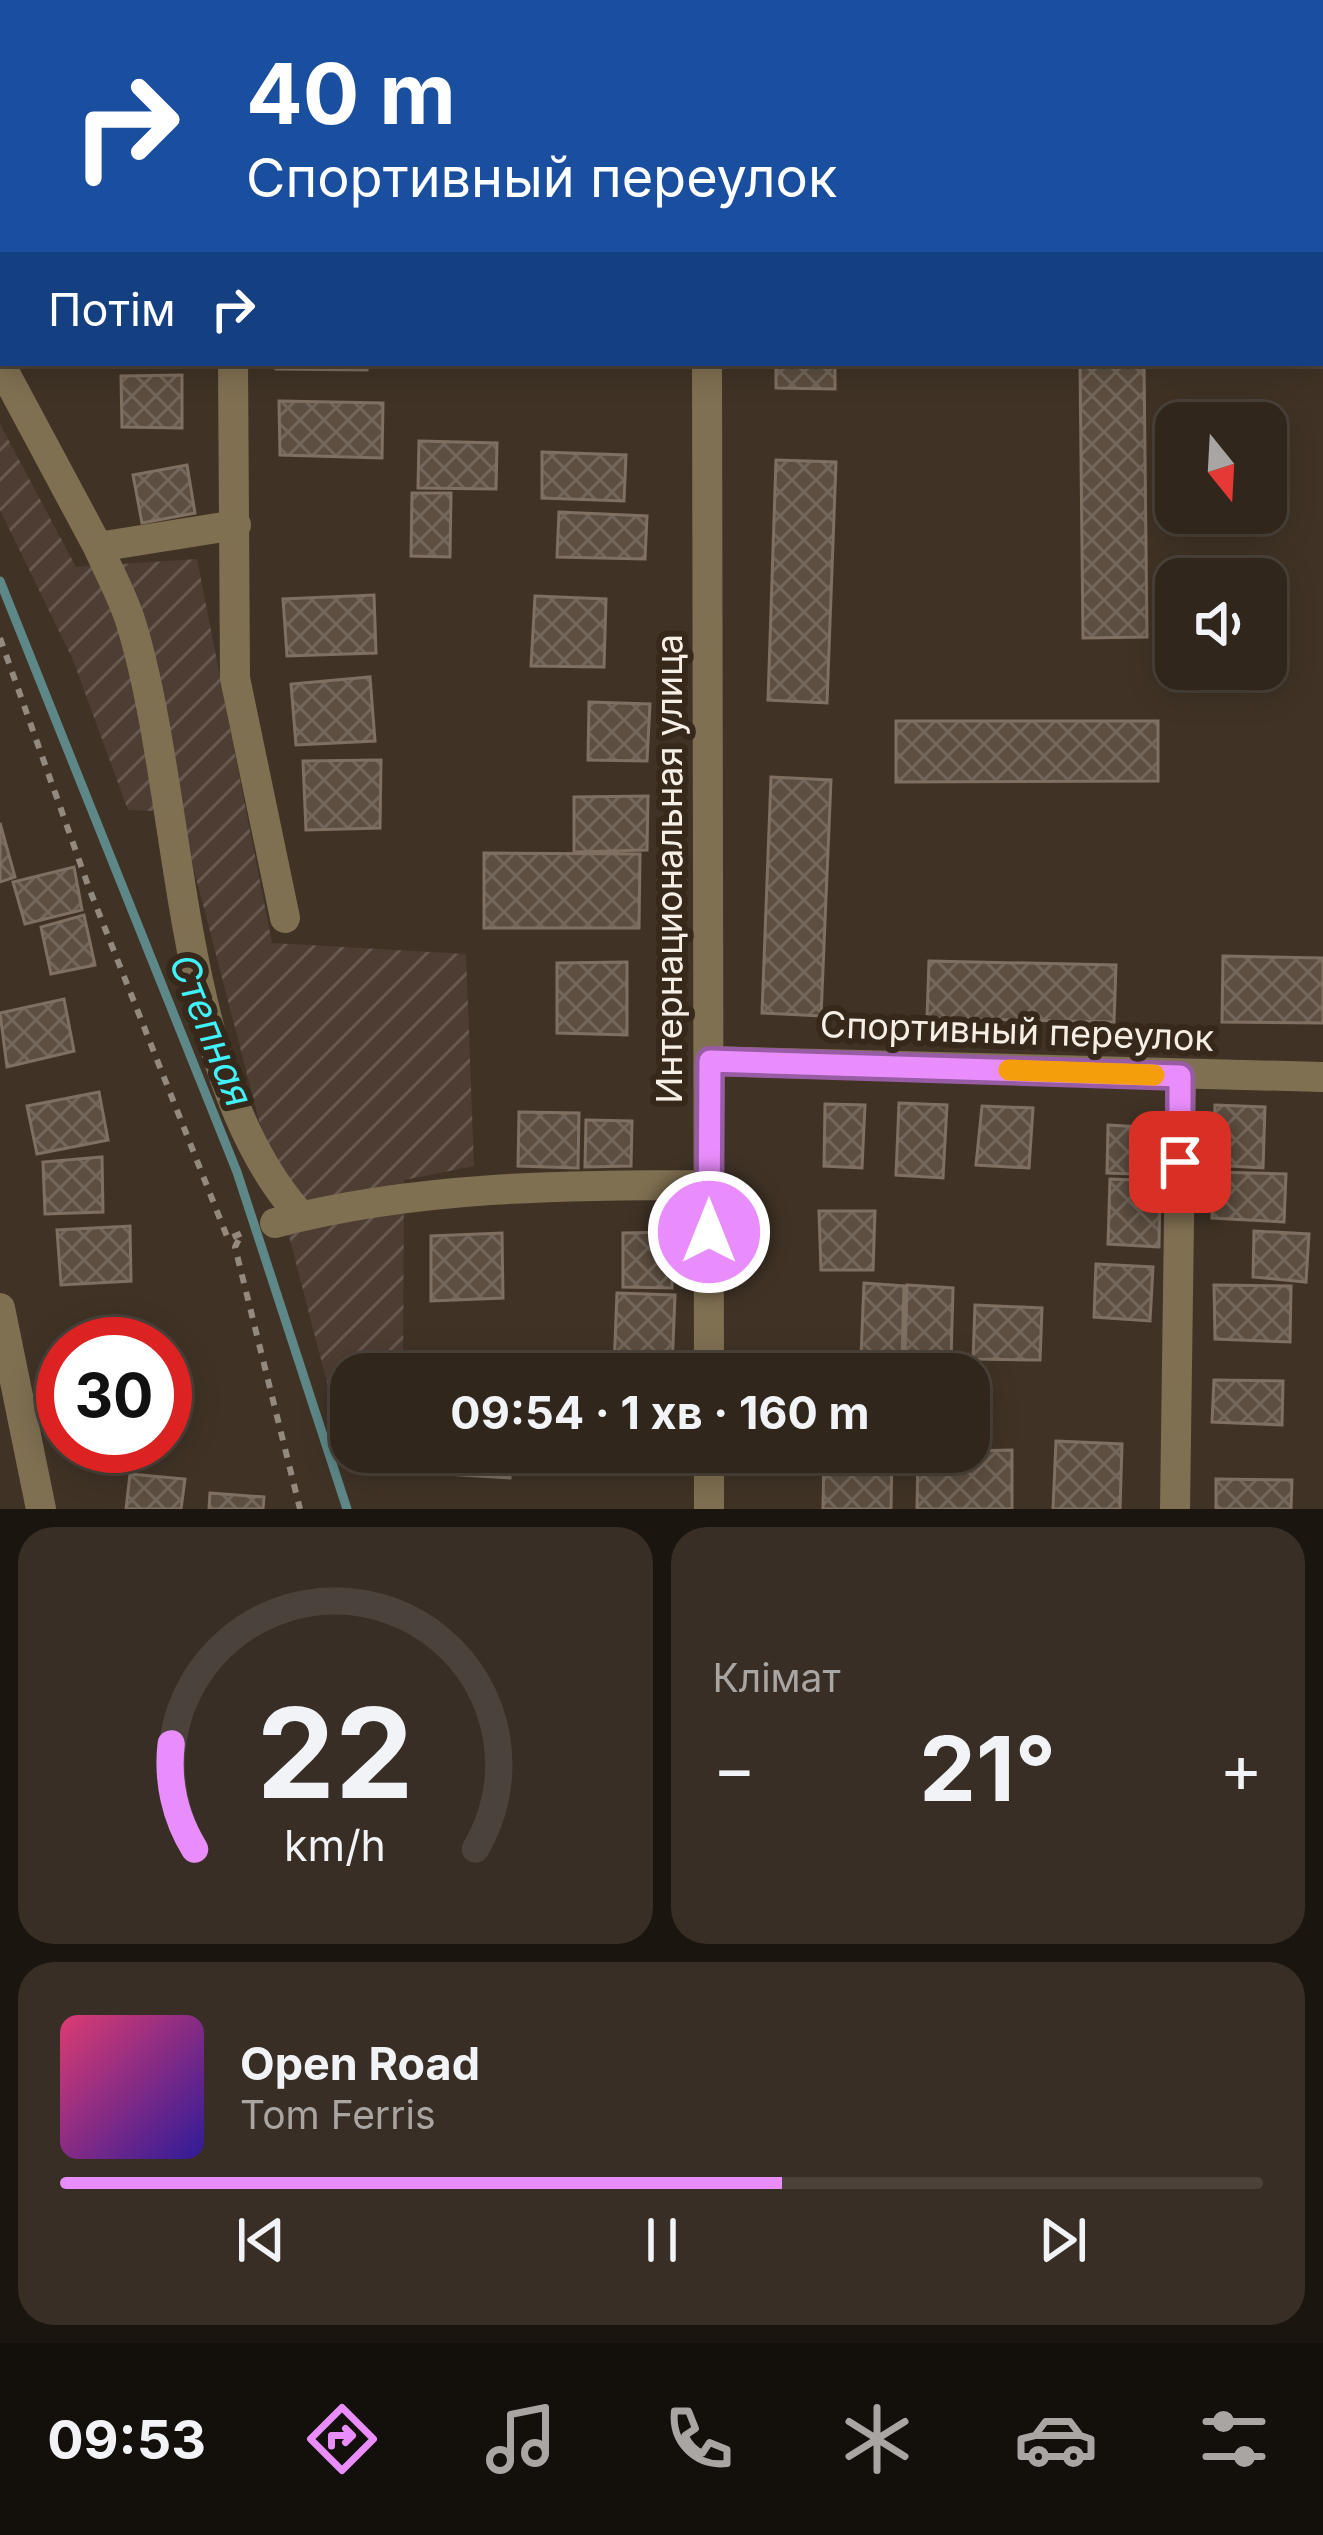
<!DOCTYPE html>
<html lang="uk">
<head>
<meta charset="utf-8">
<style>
	body { margin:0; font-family:Inter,sans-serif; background:#382e25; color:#f1f3f6; height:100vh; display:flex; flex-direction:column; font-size:45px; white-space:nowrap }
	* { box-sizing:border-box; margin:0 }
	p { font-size:39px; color:#a8a5a3 }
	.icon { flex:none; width:66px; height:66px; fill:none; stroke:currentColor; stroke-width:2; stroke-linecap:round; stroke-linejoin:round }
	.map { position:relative; height:1509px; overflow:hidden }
	.panel { display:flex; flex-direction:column; gap:18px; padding:18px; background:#1a150f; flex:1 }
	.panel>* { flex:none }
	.guide { position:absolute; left:0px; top:0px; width:1323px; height:366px; box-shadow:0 6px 30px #0003,0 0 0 3px #4b433b; background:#1a4fa0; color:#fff; overflow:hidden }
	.needle { width:78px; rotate:162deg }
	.tools { position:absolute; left:1155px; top:402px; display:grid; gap:24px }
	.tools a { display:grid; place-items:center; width:132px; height:132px; border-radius:24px; background:#30261c; box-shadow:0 6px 30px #0003,0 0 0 3px #4b433b; font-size:60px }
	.speed { position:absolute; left:36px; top:1317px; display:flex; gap:24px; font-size:60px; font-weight:700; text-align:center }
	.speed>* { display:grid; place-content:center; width:156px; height:156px; border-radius:50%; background:#30261c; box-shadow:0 6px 30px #0003,0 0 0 3px #4b433b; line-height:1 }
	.speed .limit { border:18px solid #d22; background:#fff; color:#111 }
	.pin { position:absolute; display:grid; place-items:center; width:102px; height:102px; color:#fff; margin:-51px; border-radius:24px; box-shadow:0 6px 18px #0006 }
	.me { position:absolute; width:132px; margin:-66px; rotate:0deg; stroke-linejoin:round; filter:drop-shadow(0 0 9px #0008) }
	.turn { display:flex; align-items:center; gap:42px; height:252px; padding:0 48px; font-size:54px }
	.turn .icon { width:156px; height:156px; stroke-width:2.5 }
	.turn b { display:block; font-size:84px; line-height:102px }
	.then { display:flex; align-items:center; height:114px; padding:0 48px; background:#0003; gap:24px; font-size:45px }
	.big { font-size:90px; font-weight:700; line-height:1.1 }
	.panel .tile { flex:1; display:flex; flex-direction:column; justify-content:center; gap:18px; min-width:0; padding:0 42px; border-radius:36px; background:#382e25 }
	.panel .dial { align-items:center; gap:0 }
	.dial svg { height:312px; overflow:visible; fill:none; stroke:#4b433b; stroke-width:7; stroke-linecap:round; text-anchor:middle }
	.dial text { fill:#f1f3f6; stroke:none }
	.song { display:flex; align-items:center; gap:36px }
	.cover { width:144px; height:144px; border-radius:18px; background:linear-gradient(135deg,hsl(340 70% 55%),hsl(250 70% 35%)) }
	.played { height:12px; border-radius:6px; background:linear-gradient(90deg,#ea8dfc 60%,#4b433b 60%) }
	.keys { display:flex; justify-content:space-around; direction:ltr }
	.heat { display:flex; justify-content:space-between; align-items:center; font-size:66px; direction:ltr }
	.panel .tiles { flex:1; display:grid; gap:18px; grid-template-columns:1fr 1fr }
	.tile:last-child { grid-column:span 2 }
	.trip { position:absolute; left:330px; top:1353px; width:660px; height:120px; border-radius:36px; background:#30261c; box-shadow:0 6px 30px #0003,0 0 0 3px #4b433b; font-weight:700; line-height:120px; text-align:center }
	.menu { display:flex; height:192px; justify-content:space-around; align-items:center; background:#130f0b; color:#a8a5a3 }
	.menu .icon { width:84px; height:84px }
	.menu .selected { color:#ea8dfc }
	.menu b { font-size:54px; color:#f1f3f6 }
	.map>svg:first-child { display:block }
</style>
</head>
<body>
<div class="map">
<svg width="1323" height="1509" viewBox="0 0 1323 1509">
	<defs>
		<pattern id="industrial-furrows" width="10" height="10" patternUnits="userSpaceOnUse" patternTransform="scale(3)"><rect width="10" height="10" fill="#4e3d33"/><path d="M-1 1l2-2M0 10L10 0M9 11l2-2" fill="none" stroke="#685951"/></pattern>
		<pattern id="building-cross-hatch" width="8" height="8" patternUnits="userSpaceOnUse" patternTransform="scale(3)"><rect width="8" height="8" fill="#5c4e40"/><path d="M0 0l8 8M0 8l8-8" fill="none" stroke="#74685c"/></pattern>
	</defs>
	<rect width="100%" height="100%" fill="#403326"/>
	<path fill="url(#industrial-furrows)" d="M0,424L76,567L197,559L272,943L466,954L474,1166L404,1180L403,1374H351V1444L331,1398L179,812L128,810L73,660L0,510Z"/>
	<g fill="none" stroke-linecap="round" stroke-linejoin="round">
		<path stroke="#5e8888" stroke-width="9" d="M0,581L237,1172L347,1509"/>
	</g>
	<path fill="url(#building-cross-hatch)" stroke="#7f7062" stroke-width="3" d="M1323,16V319H1320V17Z
		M276,363H367V370L276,369Z
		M776,363H835V389L776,388Z
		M1080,363H1144L1147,637L1083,638Z
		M182,375V428L122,427L121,376Z
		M279,401L383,403L382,458L280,455Z
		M419,441L497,443L496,489L418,488Z
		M542,452L626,455L624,501L542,498Z
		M776,460L836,462L827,703L768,700Z
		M187,465L195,513L142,523L133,475Z
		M412,493H451L450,557L411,556Z
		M559,512L647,516L645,559L557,557Z
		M374,595L376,653L287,656L283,599Z
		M535,596L606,599L604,667L531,666Z
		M370,677L375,741L296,745L291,684Z
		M589,702L650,704L647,761L588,760Z
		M896,721H1158V781L896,782Z
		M381,760L380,828L306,830L303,761Z
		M771,777L831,780L821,1016L762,1013Z
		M648,796L647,850L574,852V797Z
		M0,823L15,877L0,882Z
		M484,853L640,854L639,928H484Z
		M74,867L82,910L25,924L13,882Z
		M84,915L95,965L51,974L41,927Z
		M1223,956L1323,958V1023L1222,1022Z
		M929,961L1116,965L1114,1022L927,1018Z
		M627,962V1035L557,1033V963Z
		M64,999L74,1051L7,1067L0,1013Z
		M99,1092L108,1140L37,1154L27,1106Z
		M899,1103L947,1105L943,1178L896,1175Z
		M825,1104L865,1105L862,1168L824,1166Z
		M1215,1105L1265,1107L1263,1168L1213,1165Z
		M982,1106L1033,1108L1029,1168L976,1165Z
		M519,1112L579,1113L578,1168L518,1166Z
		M586,1120L632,1121L631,1166L585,1167Z
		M1108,1125L1158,1128V1175L1107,1173Z
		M102,1157L103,1212L45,1214L43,1162Z
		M1213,1172L1286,1174L1284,1222L1212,1218Z
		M1110,1179L1160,1181L1159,1247L1108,1244Z
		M819,1211H875L873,1270H821Z
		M130,1226L131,1281L61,1285L57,1230Z
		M1254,1231L1309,1234L1306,1282L1253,1277Z
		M673,1232L672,1288L623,1287V1233Z
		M502,1233L503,1298L431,1301V1236Z
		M1096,1264L1153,1267L1150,1321L1094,1317Z
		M864,1283L904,1286L902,1359L861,1356Z
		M907,1285L953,1288L951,1360L905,1359Z
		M1214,1285L1291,1286L1290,1342L1215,1339Z
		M617,1293L675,1295L672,1369L614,1367Z
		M975,1305L1042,1308L1040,1360L973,1359Z
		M117,1326L120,1344H71L69,1335Z
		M1214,1380L1283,1381L1282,1425L1212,1422Z
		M1056,1441L1122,1444L1120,1509H1053Z
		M1012,1450V1509H917L918,1452Z
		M448,1452H512L510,1478L447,1474Z
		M824,1452H892L891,1509H823Z
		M130,1474L185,1479L181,1509H126Z
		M1216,1479L1292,1480L1291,1509H1216Z
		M210,1493L264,1497L263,1509H209Z"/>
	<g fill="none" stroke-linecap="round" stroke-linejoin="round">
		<path stroke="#94897e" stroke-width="6" stroke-dasharray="9 9" stroke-linecap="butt" d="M0,638L89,888L228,1239L242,1233L235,1247L300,1509"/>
		<path stroke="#807052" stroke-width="30" d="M225,0V3
			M692,0L693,3
			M1320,7L1323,6
			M1320,346H1323
			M233,363L235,678L285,918
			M707,363L709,1374
			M0,364L98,547L236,525
			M98,547C109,572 123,597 131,623C185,799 174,1076 301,1216
			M709,1061L1323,1077
			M275,1223C416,1186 564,1185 709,1185
			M0,1308L41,1509
			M709,1509V1452
			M1175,1509L1181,1076"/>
	</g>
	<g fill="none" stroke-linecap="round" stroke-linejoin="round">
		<g stroke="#985ca4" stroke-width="30">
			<path id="route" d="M709,1232L710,1061L1180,1076V1162"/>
		</g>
		<use href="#route" stroke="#ea8dfc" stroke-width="21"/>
		<path stroke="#f59e0b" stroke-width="21" d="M1009,1070L1154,1075"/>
	</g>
	<g text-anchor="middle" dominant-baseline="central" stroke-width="12" stroke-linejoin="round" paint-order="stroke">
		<g font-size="36" fill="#f7eee6" stroke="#36291c">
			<text transform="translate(669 869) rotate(-90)">Интернациональная улица</text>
			<text transform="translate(1017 1031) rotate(2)">Спортивный переулок</text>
		</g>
		<g font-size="39" font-style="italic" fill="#40f2f9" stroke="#36291c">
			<text transform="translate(212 1030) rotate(68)">Степная</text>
		</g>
	</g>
</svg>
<div class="tools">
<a><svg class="needle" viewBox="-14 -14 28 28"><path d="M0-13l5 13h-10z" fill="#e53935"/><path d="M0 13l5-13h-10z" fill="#a8a5a3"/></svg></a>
<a><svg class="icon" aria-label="sound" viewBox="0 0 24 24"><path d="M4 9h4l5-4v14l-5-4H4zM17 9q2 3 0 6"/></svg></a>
</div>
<div class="speed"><div class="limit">30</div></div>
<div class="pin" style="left:1180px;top:1162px;background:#d93025"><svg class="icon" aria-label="arrive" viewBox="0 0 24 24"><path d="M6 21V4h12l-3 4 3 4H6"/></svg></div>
<svg class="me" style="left:709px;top:1232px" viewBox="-20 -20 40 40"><circle r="17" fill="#ea8dfc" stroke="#fff" stroke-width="3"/><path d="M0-11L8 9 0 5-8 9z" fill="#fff"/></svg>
<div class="trip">09:54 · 1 хв · 160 m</div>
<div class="guide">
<div class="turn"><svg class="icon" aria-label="right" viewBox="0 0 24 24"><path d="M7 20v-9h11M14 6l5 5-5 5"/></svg><div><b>40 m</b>Спортивный переулок</div></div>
<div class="then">Потім<svg class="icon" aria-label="right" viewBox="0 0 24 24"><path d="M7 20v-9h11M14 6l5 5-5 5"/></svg></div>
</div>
</div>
<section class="panel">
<div class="tiles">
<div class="tile dial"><svg viewBox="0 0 100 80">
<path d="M14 69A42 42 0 1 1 86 69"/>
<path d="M14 69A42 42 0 0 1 8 42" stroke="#ea8dfc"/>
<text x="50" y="56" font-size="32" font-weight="700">22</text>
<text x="50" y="72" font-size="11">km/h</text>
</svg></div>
<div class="tile"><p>Клімат</p>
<div class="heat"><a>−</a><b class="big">21°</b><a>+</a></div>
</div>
<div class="tile">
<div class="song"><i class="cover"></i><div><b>Open Road</b><p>Tom Ferris</p></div></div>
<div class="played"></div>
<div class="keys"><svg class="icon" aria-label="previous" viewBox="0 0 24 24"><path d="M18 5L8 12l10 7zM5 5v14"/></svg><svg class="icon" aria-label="pause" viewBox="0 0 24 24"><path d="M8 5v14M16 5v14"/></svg><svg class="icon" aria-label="next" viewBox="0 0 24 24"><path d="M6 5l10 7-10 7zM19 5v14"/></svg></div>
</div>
</div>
</section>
<nav class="menu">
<b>09:53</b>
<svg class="icon selected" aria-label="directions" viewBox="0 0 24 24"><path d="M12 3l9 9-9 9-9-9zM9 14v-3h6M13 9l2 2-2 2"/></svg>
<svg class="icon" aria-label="music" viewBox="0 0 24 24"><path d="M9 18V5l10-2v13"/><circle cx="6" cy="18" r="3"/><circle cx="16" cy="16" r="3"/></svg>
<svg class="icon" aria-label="phone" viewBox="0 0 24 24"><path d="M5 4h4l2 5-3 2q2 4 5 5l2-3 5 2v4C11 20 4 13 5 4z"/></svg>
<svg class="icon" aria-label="climate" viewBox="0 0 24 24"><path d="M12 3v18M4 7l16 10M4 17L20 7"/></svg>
<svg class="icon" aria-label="car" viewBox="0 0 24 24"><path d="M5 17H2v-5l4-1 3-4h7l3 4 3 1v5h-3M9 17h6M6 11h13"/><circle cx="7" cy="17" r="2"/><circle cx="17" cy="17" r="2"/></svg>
<svg class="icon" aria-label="filters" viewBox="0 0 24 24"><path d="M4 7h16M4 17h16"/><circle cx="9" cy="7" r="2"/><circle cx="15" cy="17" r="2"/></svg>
</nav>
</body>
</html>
